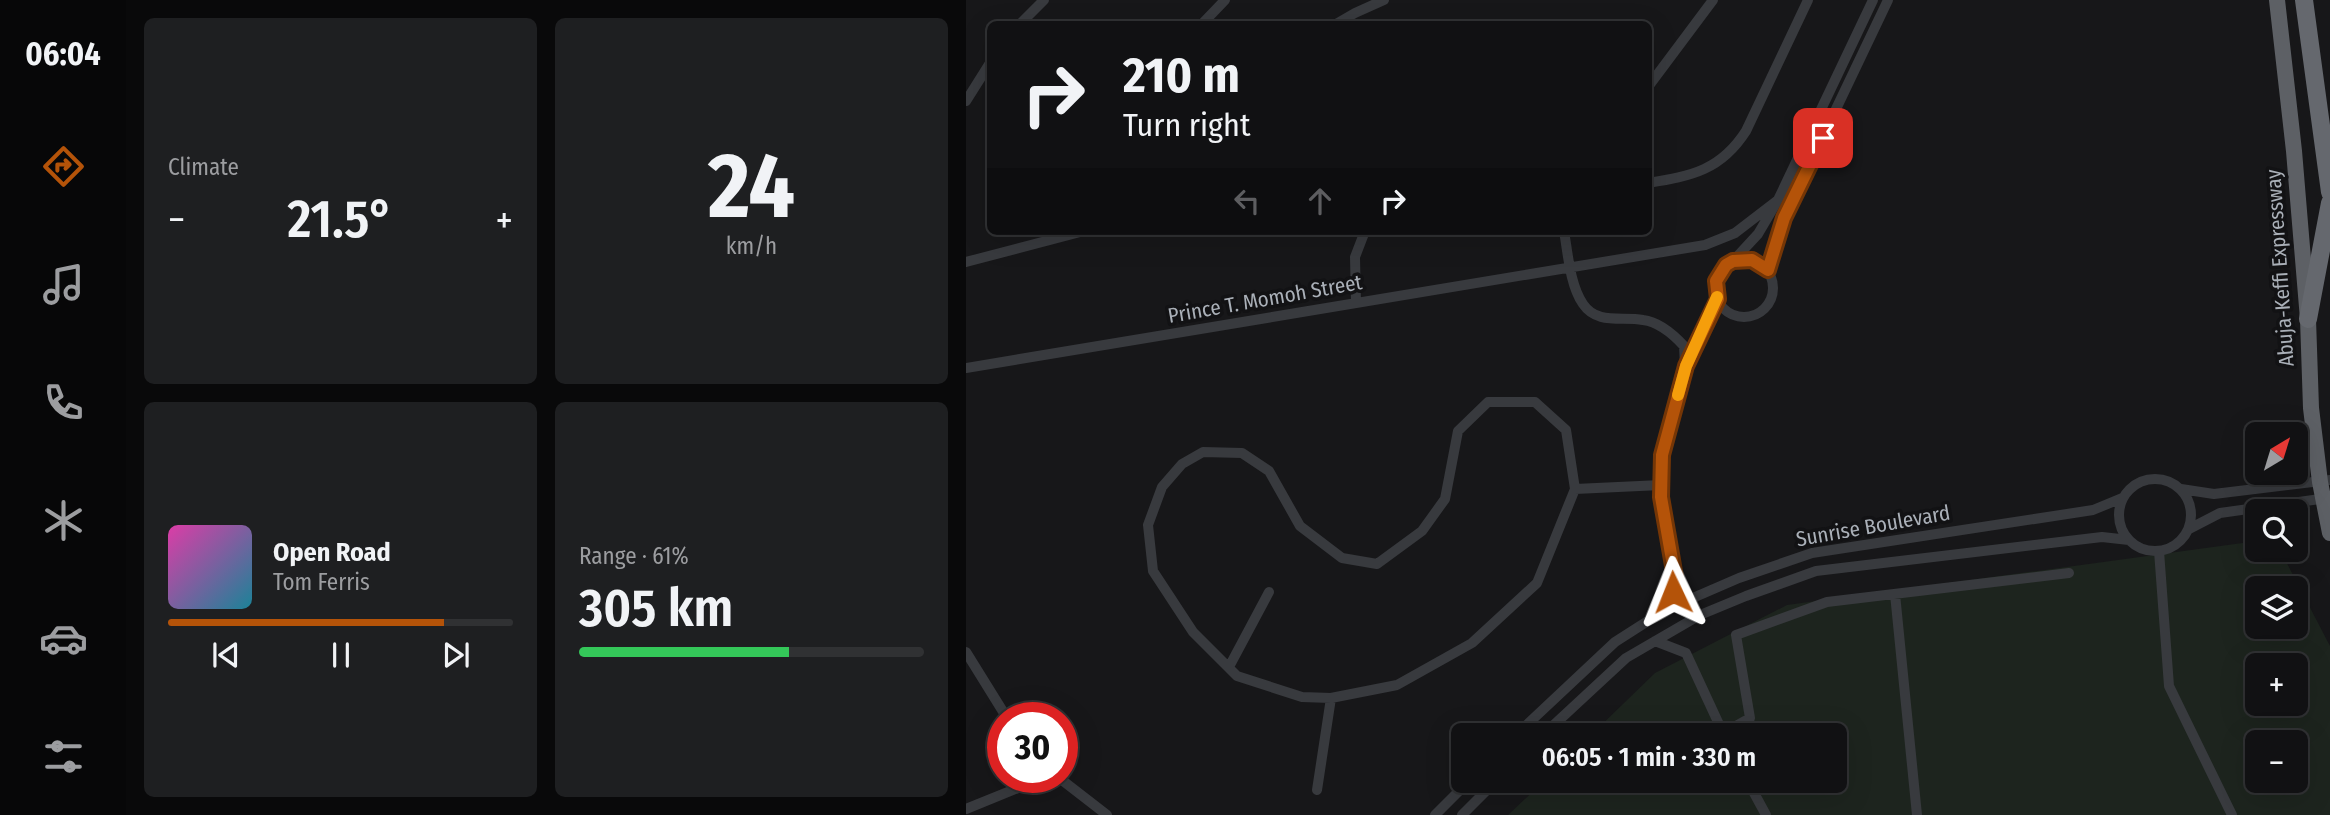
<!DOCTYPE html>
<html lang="en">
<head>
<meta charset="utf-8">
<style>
	body { margin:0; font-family:"Fira Sans Condensed",sans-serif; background:#1e1f21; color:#f1f3f6; height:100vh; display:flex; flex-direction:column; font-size:26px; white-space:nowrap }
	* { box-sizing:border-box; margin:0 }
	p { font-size:23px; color:#9c9da0 }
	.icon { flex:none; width:38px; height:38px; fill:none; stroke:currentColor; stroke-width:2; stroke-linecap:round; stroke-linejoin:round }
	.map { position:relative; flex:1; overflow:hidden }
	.panel { display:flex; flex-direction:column; gap:18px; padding:18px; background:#09090a; width:840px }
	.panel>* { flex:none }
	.top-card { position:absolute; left:21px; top:21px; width:665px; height:214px; border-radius:10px; box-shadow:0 7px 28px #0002,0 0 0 2px #303133; background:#111113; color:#f1f3f6; overflow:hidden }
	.needle { width:46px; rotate:38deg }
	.tools { position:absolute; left:1279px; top:422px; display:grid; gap:14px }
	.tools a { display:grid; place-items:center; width:63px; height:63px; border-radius:10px; background:#111113; box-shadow:0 7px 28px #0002,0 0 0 2px #303133; font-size:35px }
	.speed { position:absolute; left:21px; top:702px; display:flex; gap:14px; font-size:35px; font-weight:700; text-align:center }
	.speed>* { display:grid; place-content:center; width:91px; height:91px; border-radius:50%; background:#111113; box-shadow:0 7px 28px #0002,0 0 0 2px #303133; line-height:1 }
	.speed .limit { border:10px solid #d22; background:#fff; color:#111 }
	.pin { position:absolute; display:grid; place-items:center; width:60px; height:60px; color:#fff; margin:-30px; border-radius:14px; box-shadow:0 4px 10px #0006 }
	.me { position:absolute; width:77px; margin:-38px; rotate:358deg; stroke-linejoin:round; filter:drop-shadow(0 0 5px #0008) }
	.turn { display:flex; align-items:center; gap:24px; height:147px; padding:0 21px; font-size:32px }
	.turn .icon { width:91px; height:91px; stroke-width:2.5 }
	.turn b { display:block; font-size:49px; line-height:60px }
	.lanes { display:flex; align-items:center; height:66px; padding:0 21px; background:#0003; justify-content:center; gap:35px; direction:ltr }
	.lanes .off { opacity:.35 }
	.big { font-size:52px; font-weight:600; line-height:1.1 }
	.panel .widget { flex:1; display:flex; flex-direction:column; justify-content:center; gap:10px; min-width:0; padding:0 24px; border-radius:10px; background:#1e1f21 }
	.panel .dial { align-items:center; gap:0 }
	.dial b { font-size:91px; line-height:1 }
	.song { display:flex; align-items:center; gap:21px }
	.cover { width:84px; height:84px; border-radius:10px; background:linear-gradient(135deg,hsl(320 70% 55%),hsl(190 70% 35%)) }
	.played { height:7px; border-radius:4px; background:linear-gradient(90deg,#b45309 80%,#303133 80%) }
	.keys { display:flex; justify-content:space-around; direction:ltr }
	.heat { display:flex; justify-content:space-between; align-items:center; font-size:38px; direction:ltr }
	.charge { height:10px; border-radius:5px; background:linear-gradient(90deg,#34c759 61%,#303133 0) }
	.panel .tiles { flex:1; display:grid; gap:18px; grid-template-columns:repeat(2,1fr) }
	.trip { position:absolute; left:485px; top:723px; width:396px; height:70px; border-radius:10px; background:#111113; box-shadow:0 7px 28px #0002,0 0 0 2px #303133; font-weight:600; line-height:70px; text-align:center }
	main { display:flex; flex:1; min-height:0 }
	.menu { display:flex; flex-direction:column; width:126px; justify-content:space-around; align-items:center; background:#070708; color:#9c9da0 }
	.menu .icon { width:49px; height:49px }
	.menu .selected { color:#b45309 }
	.menu b { font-size:32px; color:#f1f3f6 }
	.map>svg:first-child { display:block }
</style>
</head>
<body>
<main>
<nav class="menu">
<b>06:04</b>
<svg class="icon selected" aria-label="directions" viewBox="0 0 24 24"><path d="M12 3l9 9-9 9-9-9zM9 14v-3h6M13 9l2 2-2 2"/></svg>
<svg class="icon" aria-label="music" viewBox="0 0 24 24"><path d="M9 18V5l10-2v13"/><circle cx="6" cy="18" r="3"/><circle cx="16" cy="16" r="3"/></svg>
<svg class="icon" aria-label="phone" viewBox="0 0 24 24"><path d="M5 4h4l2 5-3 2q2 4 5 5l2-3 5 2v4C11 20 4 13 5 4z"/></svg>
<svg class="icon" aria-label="climate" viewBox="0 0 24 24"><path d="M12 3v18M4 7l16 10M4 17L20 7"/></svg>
<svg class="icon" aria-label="car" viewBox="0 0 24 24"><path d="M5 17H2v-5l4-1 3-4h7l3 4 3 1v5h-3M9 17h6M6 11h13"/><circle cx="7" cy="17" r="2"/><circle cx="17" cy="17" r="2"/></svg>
<svg class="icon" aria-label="filters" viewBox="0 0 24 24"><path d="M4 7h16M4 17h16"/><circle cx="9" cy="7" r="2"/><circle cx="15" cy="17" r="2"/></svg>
</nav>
<section class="panel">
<div class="tiles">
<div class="widget"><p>Climate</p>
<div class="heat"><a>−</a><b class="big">21.5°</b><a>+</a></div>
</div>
<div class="widget dial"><b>24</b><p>km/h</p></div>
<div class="widget">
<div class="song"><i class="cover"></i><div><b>Open Road</b><p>Tom Ferris</p></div></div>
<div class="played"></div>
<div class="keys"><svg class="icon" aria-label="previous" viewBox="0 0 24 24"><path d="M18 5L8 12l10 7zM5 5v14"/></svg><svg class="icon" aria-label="pause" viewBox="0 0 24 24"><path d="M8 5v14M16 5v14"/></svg><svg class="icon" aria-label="next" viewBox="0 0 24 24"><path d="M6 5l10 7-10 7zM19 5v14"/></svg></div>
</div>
<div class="widget"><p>Range · 61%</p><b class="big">305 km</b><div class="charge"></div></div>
</div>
</section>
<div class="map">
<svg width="1364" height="815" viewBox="0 0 1364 815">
	<rect width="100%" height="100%" fill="#171719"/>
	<path fill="#1d241e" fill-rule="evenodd" d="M1291,541L1292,550H1314L1364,646V815H542L578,781L868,780V735H625L689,673L821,605ZM1292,588H1330V626H1292ZM1292,665H1330V704H1292ZM1292,742H1330V780H1292Z"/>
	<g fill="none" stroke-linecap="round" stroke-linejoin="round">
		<path stroke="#383a3e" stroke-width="10" d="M54,24L78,0
			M236,24L259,0
			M370,24L389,13L418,0
			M682,87L747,0
			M0,101L24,63
			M682,183C726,176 755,170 780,131L842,0
			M598,231C602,254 604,285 617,304C631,325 656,316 677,320C693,322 707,334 718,346L719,366
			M749 288a29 29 0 1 1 58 0a29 29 0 1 1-58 0Z
			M767,261L792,234L812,200L907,0
			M0,262L118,231
			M801,270L818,218L922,0
			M390,303L389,257L399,231
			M0,368L739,245L769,233L812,200
			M1153 515a36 36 0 1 1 72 0a36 36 0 1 1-72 0Z
			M609,489L695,485
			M1215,489L1248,494L1364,480
			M1223,529L1254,513L1361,498
			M1193,551L1203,686L1266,815
			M929,594L951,815
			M699,610L707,592L709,577L695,497L696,455L720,366L752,299
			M689,641L720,653L758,735
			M0,652L41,718
			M263,667L303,592
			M757,733L784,718L770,635L861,602L1103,573
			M550,735L649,642L699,610L773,578L846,553L1127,510L1156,498
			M577,735L660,658L734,615L780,596L850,571L1136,537L1163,540
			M92,777L141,815
			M781,780L800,815
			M351,790L365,698L431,685L506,643L571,583L609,489L600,430L569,402H522L492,431L479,499L456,531L411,564L376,558L334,526L303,471L276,453L237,452L216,464L196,487L182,525L187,571L227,632L271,676L336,697L365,698
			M0,809L79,777
			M469,815L504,780
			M496,815L531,780"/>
		<path stroke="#5d6065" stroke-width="16" d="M1311,0L1328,151L1342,319L1345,408L1354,482L1364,533"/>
		<path stroke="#65686e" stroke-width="18" d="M1338,0L1364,192
			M1342,319L1364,203"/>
	</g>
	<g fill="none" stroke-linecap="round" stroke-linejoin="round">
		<g stroke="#753606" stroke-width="18">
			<path id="route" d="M707,592L709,577L695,497L696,455L720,366L752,299L750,281L760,265L767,261L786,260L802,270L818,218L857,138"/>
		</g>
		<use href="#route" stroke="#b45309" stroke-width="12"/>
		<path stroke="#f59e0b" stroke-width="12" d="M712,395L720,366L751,297"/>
	</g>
	<g text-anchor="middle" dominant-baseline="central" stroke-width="7" stroke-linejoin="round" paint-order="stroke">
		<g font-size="21" fill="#aab0b8" stroke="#121214">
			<text transform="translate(1314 268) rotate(-94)">Abuja-Keffi Expressway</text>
			<text transform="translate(299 299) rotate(-10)">Prince T. Momoh Street</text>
			<text transform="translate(907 526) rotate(-10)">Sunrise Boulevard</text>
		</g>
	</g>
</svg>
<div class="tools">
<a><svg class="needle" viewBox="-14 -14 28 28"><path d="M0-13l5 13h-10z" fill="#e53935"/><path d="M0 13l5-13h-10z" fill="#9c9da0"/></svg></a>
<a><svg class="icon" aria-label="search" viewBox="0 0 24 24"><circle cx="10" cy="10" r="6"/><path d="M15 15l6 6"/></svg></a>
<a><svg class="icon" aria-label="layers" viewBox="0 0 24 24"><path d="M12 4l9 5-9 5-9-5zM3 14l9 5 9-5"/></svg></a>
<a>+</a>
<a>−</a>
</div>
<div class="speed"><div class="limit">30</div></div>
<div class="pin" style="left:857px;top:138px;background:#d93025"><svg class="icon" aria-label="arrive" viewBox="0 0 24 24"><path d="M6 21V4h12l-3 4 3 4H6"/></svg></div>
<svg class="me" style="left:707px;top:592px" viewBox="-20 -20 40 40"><path d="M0-17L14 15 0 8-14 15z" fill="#b45309" stroke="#fff" stroke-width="4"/></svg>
<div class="trip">06:05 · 1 min · 330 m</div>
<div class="top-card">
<div class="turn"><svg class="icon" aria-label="right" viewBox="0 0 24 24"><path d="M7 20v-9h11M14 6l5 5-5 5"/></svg><div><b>210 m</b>Turn right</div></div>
<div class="lanes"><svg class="icon off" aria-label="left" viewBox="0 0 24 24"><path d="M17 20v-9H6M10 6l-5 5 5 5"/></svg><svg class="icon off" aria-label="ahead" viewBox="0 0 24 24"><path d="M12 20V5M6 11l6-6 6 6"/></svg><svg class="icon" aria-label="right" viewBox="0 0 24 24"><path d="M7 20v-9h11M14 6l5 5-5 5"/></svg></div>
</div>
</div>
</main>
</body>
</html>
